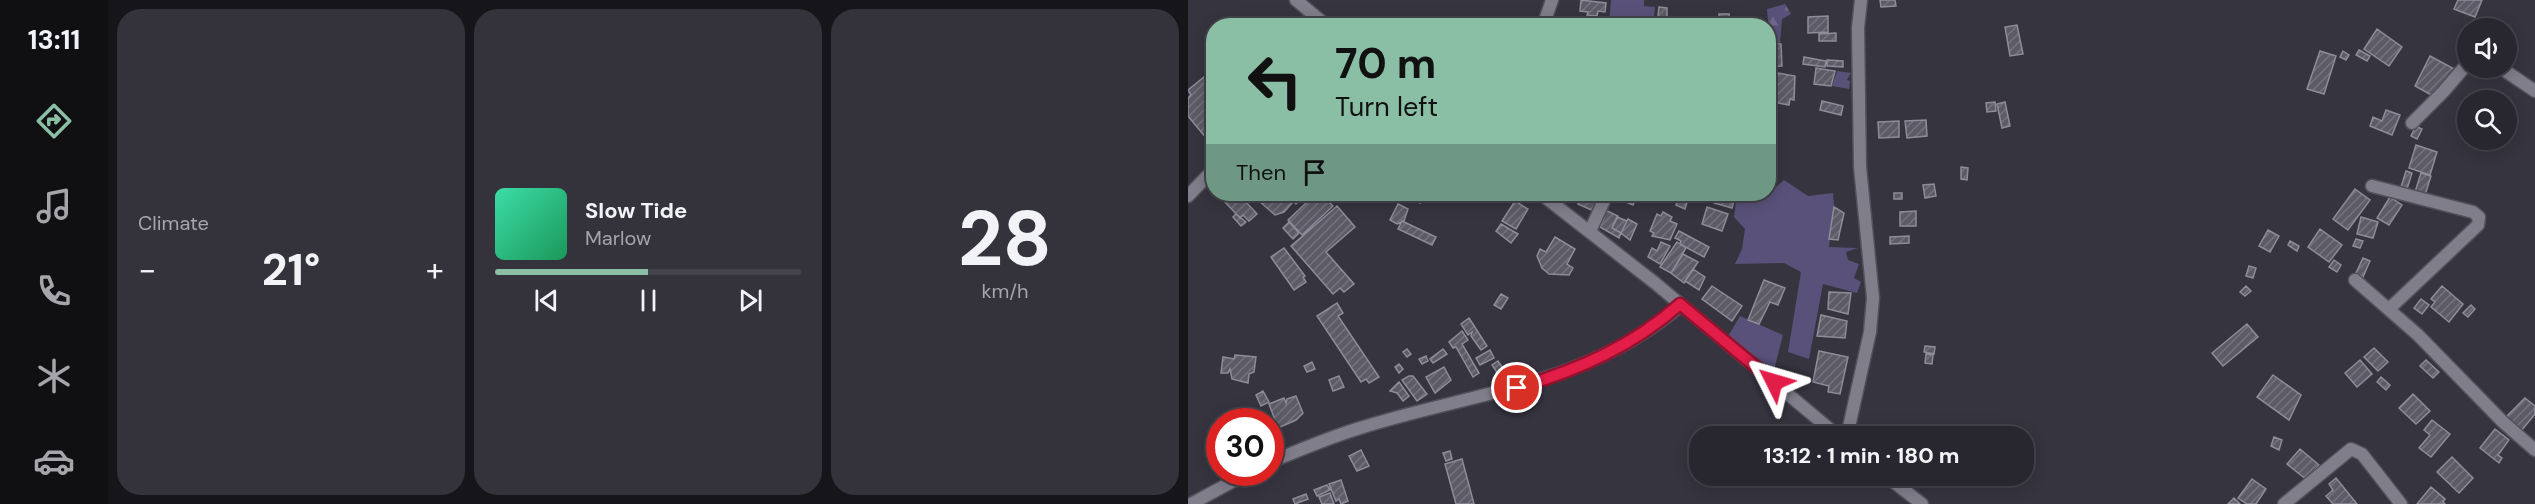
<!DOCTYPE html>
<html lang="en">
<head>
<meta charset="utf-8">
<style>
	body { margin:0; font-family:"DM Sans",sans-serif; background:#34333b; color:#f1f3f6; height:100vh; display:flex; flex-direction:column; font-size:22px; white-space:nowrap }
	* { box-sizing:border-box; margin:0 }
	p { font-size:20px; color:#a5a5aa }
	.icon { flex:none; width:33px; height:33px; fill:none; stroke:currentColor; stroke-width:2; stroke-linecap:round; stroke-linejoin:round }
	.map { position:relative; flex:1; overflow:hidden }
	.panel { display:flex; flex-direction:column; gap:9px; padding:9px; background:#16151a; width:1080px }
	.panel>* { flex:none }
	.guide { position:absolute; left:18px; top:18px; width:570px; height:183px; border-radius:24px; box-shadow:0 3px 15px #0003,0 0 0 2px #44444b; background:#8abfa5; color:#111; overflow:hidden }
	.controls { position:absolute; left:1269px; top:18px; display:grid; gap:12px }
	.controls a { display:grid; place-items:center; width:60px; height:60px; border-radius:50%; background:#28272f; box-shadow:0 3px 15px #0003,0 0 0 2px #44444b; font-size:30px }
	.speed { position:absolute; left:18px; top:408px; display:flex; gap:12px; font-size:30px; font-weight:700; text-align:center }
	.speed>* { display:grid; place-content:center; width:78px; height:78px; border-radius:50%; background:#28272f; box-shadow:0 3px 15px #0003,0 0 0 2px #44444b; line-height:1 }
	.speed .limit { border:9px solid #d22; background:#fff; color:#111 }
	.pin { position:absolute; display:grid; place-items:center; width:51px; height:51px; color:#fff; margin:-26px; border:3px solid #fff; border-radius:50%; box-shadow:0 2px 6px #0007 }
	.me { position:absolute; width:66px; margin:-33px; rotate:310deg; stroke-linejoin:round; filter:drop-shadow(0 0 4px #0008) }
	.turn { display:flex; align-items:center; gap:21px; height:126px; padding:0 30px; font-size:27px }
	.turn .icon { width:78px; height:78px; stroke-width:2.5 }
	.turn b { display:block; font-size:42px; line-height:51px }
	.then { display:flex; align-items:center; height:57px; padding:0 30px; background:#0003; gap:12px; font-size:22px }
	.big { font-size:45px; font-weight:700; line-height:1.1 }
	.panel .tile { flex:1; display:flex; flex-direction:column; justify-content:center; gap:9px; min-width:0; padding:0 21px; border-radius:24px; background:#34333b }
	.panel .dial { align-items:center; gap:0 }
	.dial b { font-size:78px; line-height:1 }
	.song { display:flex; align-items:center; gap:18px }
	.cover { width:72px; height:72px; border-radius:9px; background:linear-gradient(135deg,hsl(160 70% 55%),hsl(150 70% 35%)) }
	.played { height:6px; border-radius:3px; background:linear-gradient(90deg,#8abfa5 50%,#44444b 50%) }
	.keys { display:flex; justify-content:space-around; direction:ltr }
	.heat { display:flex; justify-content:space-between; align-items:center; font-size:33px; direction:ltr }
	.panel .tiles { flex:1; display:grid; gap:9px; grid-template-columns:repeat(3,1fr) }
	.trip { position:absolute; left:501px; top:426px; width:345px; height:60px; border-radius:24px; background:#28272f; box-shadow:0 3px 15px #0003,0 0 0 2px #44444b; font-weight:700; line-height:60px; text-align:center }
	main { display:flex; flex:1; min-height:0 }
	.tab-bar { display:flex; flex-direction:column; width:108px; justify-content:space-around; align-items:center; background:#101013; color:#a5a5aa }
	.tab-bar .icon { width:42px; height:42px }
	.tab-bar .on { color:#8abfa5 }
	.tab-bar b { font-size:27px; color:#f1f3f6 }
	.map>svg:first-child { display:block }
</style>
</head>
<body>
<main>
<nav class="tab-bar">
<b>13:11</b>
<svg class="icon on" aria-label="directions" viewBox="0 0 24 24"><path d="M12 3l9 9-9 9-9-9zM9 14v-3h6M13 9l2 2-2 2"/></svg>
<svg class="icon" aria-label="music" viewBox="0 0 24 24"><path d="M9 18V5l10-2v13"/><circle cx="6" cy="18" r="3"/><circle cx="16" cy="16" r="3"/></svg>
<svg class="icon" aria-label="phone" viewBox="0 0 24 24"><path d="M5 4h4l2 5-3 2q2 4 5 5l2-3 5 2v4C11 20 4 13 5 4z"/></svg>
<svg class="icon" aria-label="climate" viewBox="0 0 24 24"><path d="M12 3v18M4 7l16 10M4 17L20 7"/></svg>
<svg class="icon" aria-label="car" viewBox="0 0 24 24"><path d="M5 17H2v-5l4-1 3-4h7l3 4 3 1v5h-3M9 17h6M6 11h13"/><circle cx="7" cy="17" r="2"/><circle cx="17" cy="17" r="2"/></svg>
</nav>
<section class="panel">
<div class="tiles">
<div class="tile"><p>Climate</p>
<div class="heat"><a>−</a><b class="big">21°</b><a>+</a></div>
</div>
<div class="tile">
<div class="song"><i class="cover"></i><div><b>Slow Tide</b><p>Marlow</p></div></div>
<div class="played"></div>
<div class="keys"><svg class="icon" aria-label="previous" viewBox="0 0 24 24"><path d="M18 5L8 12l10 7zM5 5v14"/></svg><svg class="icon" aria-label="pause" viewBox="0 0 24 24"><path d="M8 5v14M16 5v14"/></svg><svg class="icon" aria-label="next" viewBox="0 0 24 24"><path d="M6 5l10 7-10 7zM19 5v14"/></svg></div>
</div>
<div class="tile dial"><b>28</b><p>km/h</p></div>
</div>
</section>
<div class="map">
<svg width="1347" height="504" viewBox="0 0 1347 504">
	<defs>
		<pattern id="forest-firs" width="22" height="20" patternUnits="userSpaceOnUse" patternTransform="scale(1.5)"><rect width="22" height="20" fill="#595179"/><path d="M5 1l3.5 6h-7zM16 11l3.5 6h-7z" fill="#716a8c"/></pattern>
		<pattern id="building-hatch" width="6" height="6" patternUnits="userSpaceOnUse" patternTransform="scale(1.5)"><rect width="6" height="6" fill="#5d5b67"/><path d="M-1 1l2-2M0 6l6-6M5 7l2-2" fill="none" stroke="#74737d"/></pattern>
	</defs>
	<rect width="100%" height="100%" fill="#36343f"/>
	<path fill="#595179" d="M423,0H456V6L467,7L465,25H458L454,21L450,25H421Z
		M504,16L505,25H481L489,19Z
		M649,71L663,73L659,80L662,81L661,89L644,86Z
		M596,180L620,196L645,193L646,207L641,247L670,248L658,252L660,260L671,264L666,278L673,282L669,293L635,284L621,359L600,352L613,272L596,263L547,264L554,249L557,229L546,217L549,194H580Z
		M552,316L595,335L584,378L539,338Z"/>
	<path fill="url(#forest-firs)" d="M597,4L603,14L594,19L592,43L589,42L581,34L579,9Z"/>
	<path fill="url(#building-hatch)" stroke="#8e8c99" stroke-width="1.5" d="M393,0L418,3L417,12L410,11L409,16L399,15L400,12L392,11Z
		M692,0H707L708,6L693,7Z
		M1270,0H1294L1287,17L1266,9Z
		M471,7L479,8V25L469,24Z
		M531,14H541L542,26H531Z
		M640,16V32L620,33V17Z
		M829,25L835,54L822,56L817,27Z
		M1189,29L1214,47L1201,66L1176,49Z
		M648,33V41H631V34Z
		M584,43L593,44L594,66L583,67Z
		M1171,50L1182,56L1179,61L1168,55Z
		M1132,51L1148,56L1136,94L1119,89Z
		M1155,51L1161,55L1158,60L1152,57Z
		M1242,56L1268,70L1247,97L1227,86Z
		M616,57L638,61L637,67L615,64Z
		M639,60L655,61V67L639,66Z
		M628,68L647,71L643,86L626,84Z
		M21,73L26,77V104L20,108L26,114L24,145L0,116V98L3,95L0,90Z
		M590,73L607,76L606,100L602,99L601,105L585,102Z
		M634,101L655,106L653,115L632,110Z
		M807,102L808,111L799,112L798,103Z
		M817,102L822,126L814,128L809,104Z
		M1198,110L1212,115L1204,135L1182,126L1185,117L1194,121Z
		M738,120L739,136L719,138L717,121Z
		M711,121V137L691,138L690,122Z
		M1228,126L1234,129L1229,139L1223,136Z
		M1228,145L1249,152L1242,175L1221,168Z
		M773,167L780,168L779,180L773,179Z
		M1218,171L1224,173L1219,189L1213,187Z
		M1233,173L1243,176L1237,195L1227,192Z
		M746,184L748,196L737,198L735,185Z
		M1167,189L1182,200L1160,230L1145,219Z
		M706,193H714V199H706Z
		M34,194H55L60,199L57,201L69,214L61,221L55,215L52,218L36,201L38,199Z
		M63,194H93L104,203L96,212L87,215Z
		M99,194H117L108,204Z
		M123,194H133L145,206L114,235L100,220L118,203L116,201Z
		M222,194H245L232,203Z
		M393,194L415,197L408,212L390,204Z
		M424,194H437L435,201L423,197Z
		M476,194H489L485,202L474,199Z
		M509,194H521V199L509,200Z
		M532,194H548L544,208L526,203L528,195Z
		M438,195L448,198L445,205L436,201Z
		M491,196L500,199L497,209L488,205Z
		M1202,197L1214,205L1201,225L1189,218Z
		M327,201L340,209L328,229L314,221Z
		M210,204L220,209L216,221L209,224L202,220Z
		M149,206L167,227L138,252L166,284L156,292L152,288L145,294L103,246Z
		M519,207L540,214L534,231L514,224Z
		M646,207L656,213L650,240L641,239Z
		M415,209L430,216L424,228L433,233L431,238L412,227L416,217L412,215Z
		M728,211V226H712V212Z
		M475,212L484,217L482,221L489,224L482,240L464,236L466,233L462,231L469,214L473,216Z
		M48,214L58,222L53,226L45,217Z
		M429,217L439,221L433,233L424,228Z
		M1173,217L1190,222L1185,238L1169,234Z
		M440,219L449,224L442,240L433,233Z
		M214,221L248,237L244,245L210,229Z
		M101,222L111,233L105,239L95,228Z
		M313,224L330,234L323,243L308,231Z
		M1132,229L1154,245L1141,262L1120,247Z
		M1080,230L1091,236L1082,252L1071,246Z
		M491,231L521,247L516,257L492,244L493,241L487,238Z
		M721,236V243L702,244V237Z
		M367,237L387,249L379,264L385,268L381,275L361,274L354,268L349,256L352,249L358,252Z
		M1168,239L1175,241L1172,248L1165,246Z
		M1102,241L1111,246L1109,251L1100,245Z
		M473,242L482,246L472,264L460,257L464,248L469,251Z
		M489,242L498,248L483,273L472,267Z
		M96,248L117,276L115,277L118,282L106,290L83,257Z
		M495,254L510,262L496,283L483,273Z
		M1175,258L1182,261L1175,277L1168,273Z
		M1146,260L1153,265L1149,272L1141,267Z
		M1061,266L1068,268L1065,278L1058,276Z
		M505,269L517,277L511,290L497,281Z
		M576,280L597,288L590,305L582,302L571,324L560,320Z
		M524,286L554,306L544,321L514,299Z
		M1058,286L1063,291L1057,296L1052,292Z
		M1254,286L1275,304L1261,322L1243,307L1247,302L1243,299Z
		M641,292L663,293L660,314L640,309Z
		M313,294L320,298L313,309L306,305Z
		M1233,299L1241,305L1234,314L1226,308Z
		M149,303L155,313L150,316L191,377L181,383L178,379L173,382L129,316Z
		M1283,305L1287,309L1280,317L1275,313Z
		M633,315L659,321L657,338L629,336Z
		M281,318L299,346L293,350L283,336L284,332L280,335L273,324Z
		M1059,324L1070,337L1035,366L1024,353Z
		M274,331L280,340L274,344L291,373L285,377L268,347L265,348L261,342Z
		M737,346L747,347L746,354L736,352Z
		M1186,348L1200,362L1190,371L1176,357Z
		M219,349L223,354L219,357L215,352Z
		M255,349L259,354L245,363L242,359Z
		M302,350L306,358L292,365L288,358Z
		M631,351L660,357L652,394L640,392L641,386L625,382Z
		M738,354L745,355L744,364L737,363Z
		M47,355L68,357L66,372L61,374L60,383L44,379L42,369L40,373H33L35,357L46,359Z
		M238,356L240,361L234,364L231,359Z
		M1172,360L1184,374L1169,387L1157,373Z
		M1238,360L1251,372L1245,378L1232,366Z
		M310,361L318,373L312,377L304,365Z
		M124,362L127,369L119,372L116,366Z
		M211,364L215,369L211,373L207,367Z
		M256,367L263,380L247,393L238,377Z
		M1085,375L1113,395L1101,420L1069,397Z
		M151,376L156,387L145,391L141,380Z
		M221,376H225L239,394L229,401L214,380Z
		M1193,377L1202,385L1198,390L1189,382Z
		M211,382L221,396L215,401L209,393L202,391Z
		M75,391L81,402L73,406L68,395Z
		M1225,394L1242,411L1228,424L1211,408Z
		M108,396L115,413L108,420L90,428L81,404L96,398L98,403L99,399Z
		M1337,398L1347,406V414L1333,431L1317,418Z
		M1244,420L1262,434L1243,457L1231,448L1242,435L1236,430Z
		M1307,429L1321,440L1310,455L1314,458L1311,463L1292,448Z
		M1086,437L1094,440L1091,450L1083,446Z
		M1112,449L1131,465L1119,480L1099,464Z
		M173,450L181,466L169,471L161,456Z
		M262,451L264,459L258,461L255,453Z
		M1264,457L1285,478L1271,493L1249,472Z
		M274,459L286,504H268L257,464Z
		M1148,478L1169,504H1145L1138,496L1145,490L1141,484Z
		M1064,479L1078,489L1068,504H1059L1050,498Z
		M153,480L160,501L153,504L151,499L148,501L141,484Z
		M139,485L142,490L129,496L126,490Z
		M1243,487L1257,499L1255,502L1257,504H1229Z
		M142,493L146,504H134L131,497Z
		M118,494L120,499L107,504L105,499Z
		M1046,498L1052,504H1040Z"/>
	<g fill="none" stroke-linecap="round" stroke-linejoin="round">
		<g stroke="#52505a" stroke-width="15">
			<path id="minor" d="M108,0L139,26
				M355,26L364,0
				M1313,68L1347,91
				M1224,123L1255,92L1280,63
				M1184,186L1285,212L1291,217L1290,225L1201,309
				M353,194L467,283L650,436
				M0,196L26,169
				M402,231L419,194
				M1167,280L1230,335L1315,422L1347,450
				M659,436L682,332L685,298L672,167L670,28L673,0
				M82,462C112,450 142,437 172,428C285,392 399,386 493,305
				M698,476L734,504
				M3,504L62,472
				M1096,504L1163,449L1174,454L1213,504"/>
		</g>
		<use href="#minor" stroke="#807e8b" stroke-width="12"/>
	</g>
	<g fill="none" stroke-linecap="round" stroke-linejoin="round">
		<g stroke="#92132f" stroke-width="15">
			<path id="route" d="M329,388C390,370 445,346 492,304L586,382"/>
		</g>
		<use href="#route" stroke="#e11d48" stroke-width="10"/>
	</g>
</svg>
<div class="controls">
<a><svg class="icon" aria-label="sound" viewBox="0 0 24 24"><path d="M4 9h4l5-4v14l-5-4H4zM17 9q2 3 0 6"/></svg></a>
<a><svg class="icon" aria-label="search" viewBox="0 0 24 24"><circle cx="10" cy="10" r="6"/><path d="M15 15l6 6"/></svg></a>
</div>
<div class="speed"><div class="limit">30</div></div>
<div class="pin" style="left:329px;top:388px;background:#d93025"><svg class="icon" aria-label="arrive" viewBox="0 0 24 24"><path d="M6 21V4h12l-3 4 3 4H6"/></svg></div>
<svg class="me" style="left:586px;top:382px" viewBox="-20 -20 40 40"><path d="M0-17L14 15 0 8-14 15z" fill="#e11d48" stroke="#fff" stroke-width="4"/></svg>
<div class="trip">13:12 · 1 min · 180 m</div>
<div class="guide">
<div class="turn"><svg class="icon" aria-label="left" viewBox="0 0 24 24"><path d="M17 20v-9H6M10 6l-5 5 5 5"/></svg><div><b>70 m</b>Turn left</div></div>
<div class="then">Then<svg class="icon" aria-label="arrive" viewBox="0 0 24 24"><path d="M6 21V4h12l-3 4 3 4H6"/></svg></div>
</div>
</div>
</main>
</body>
</html>
